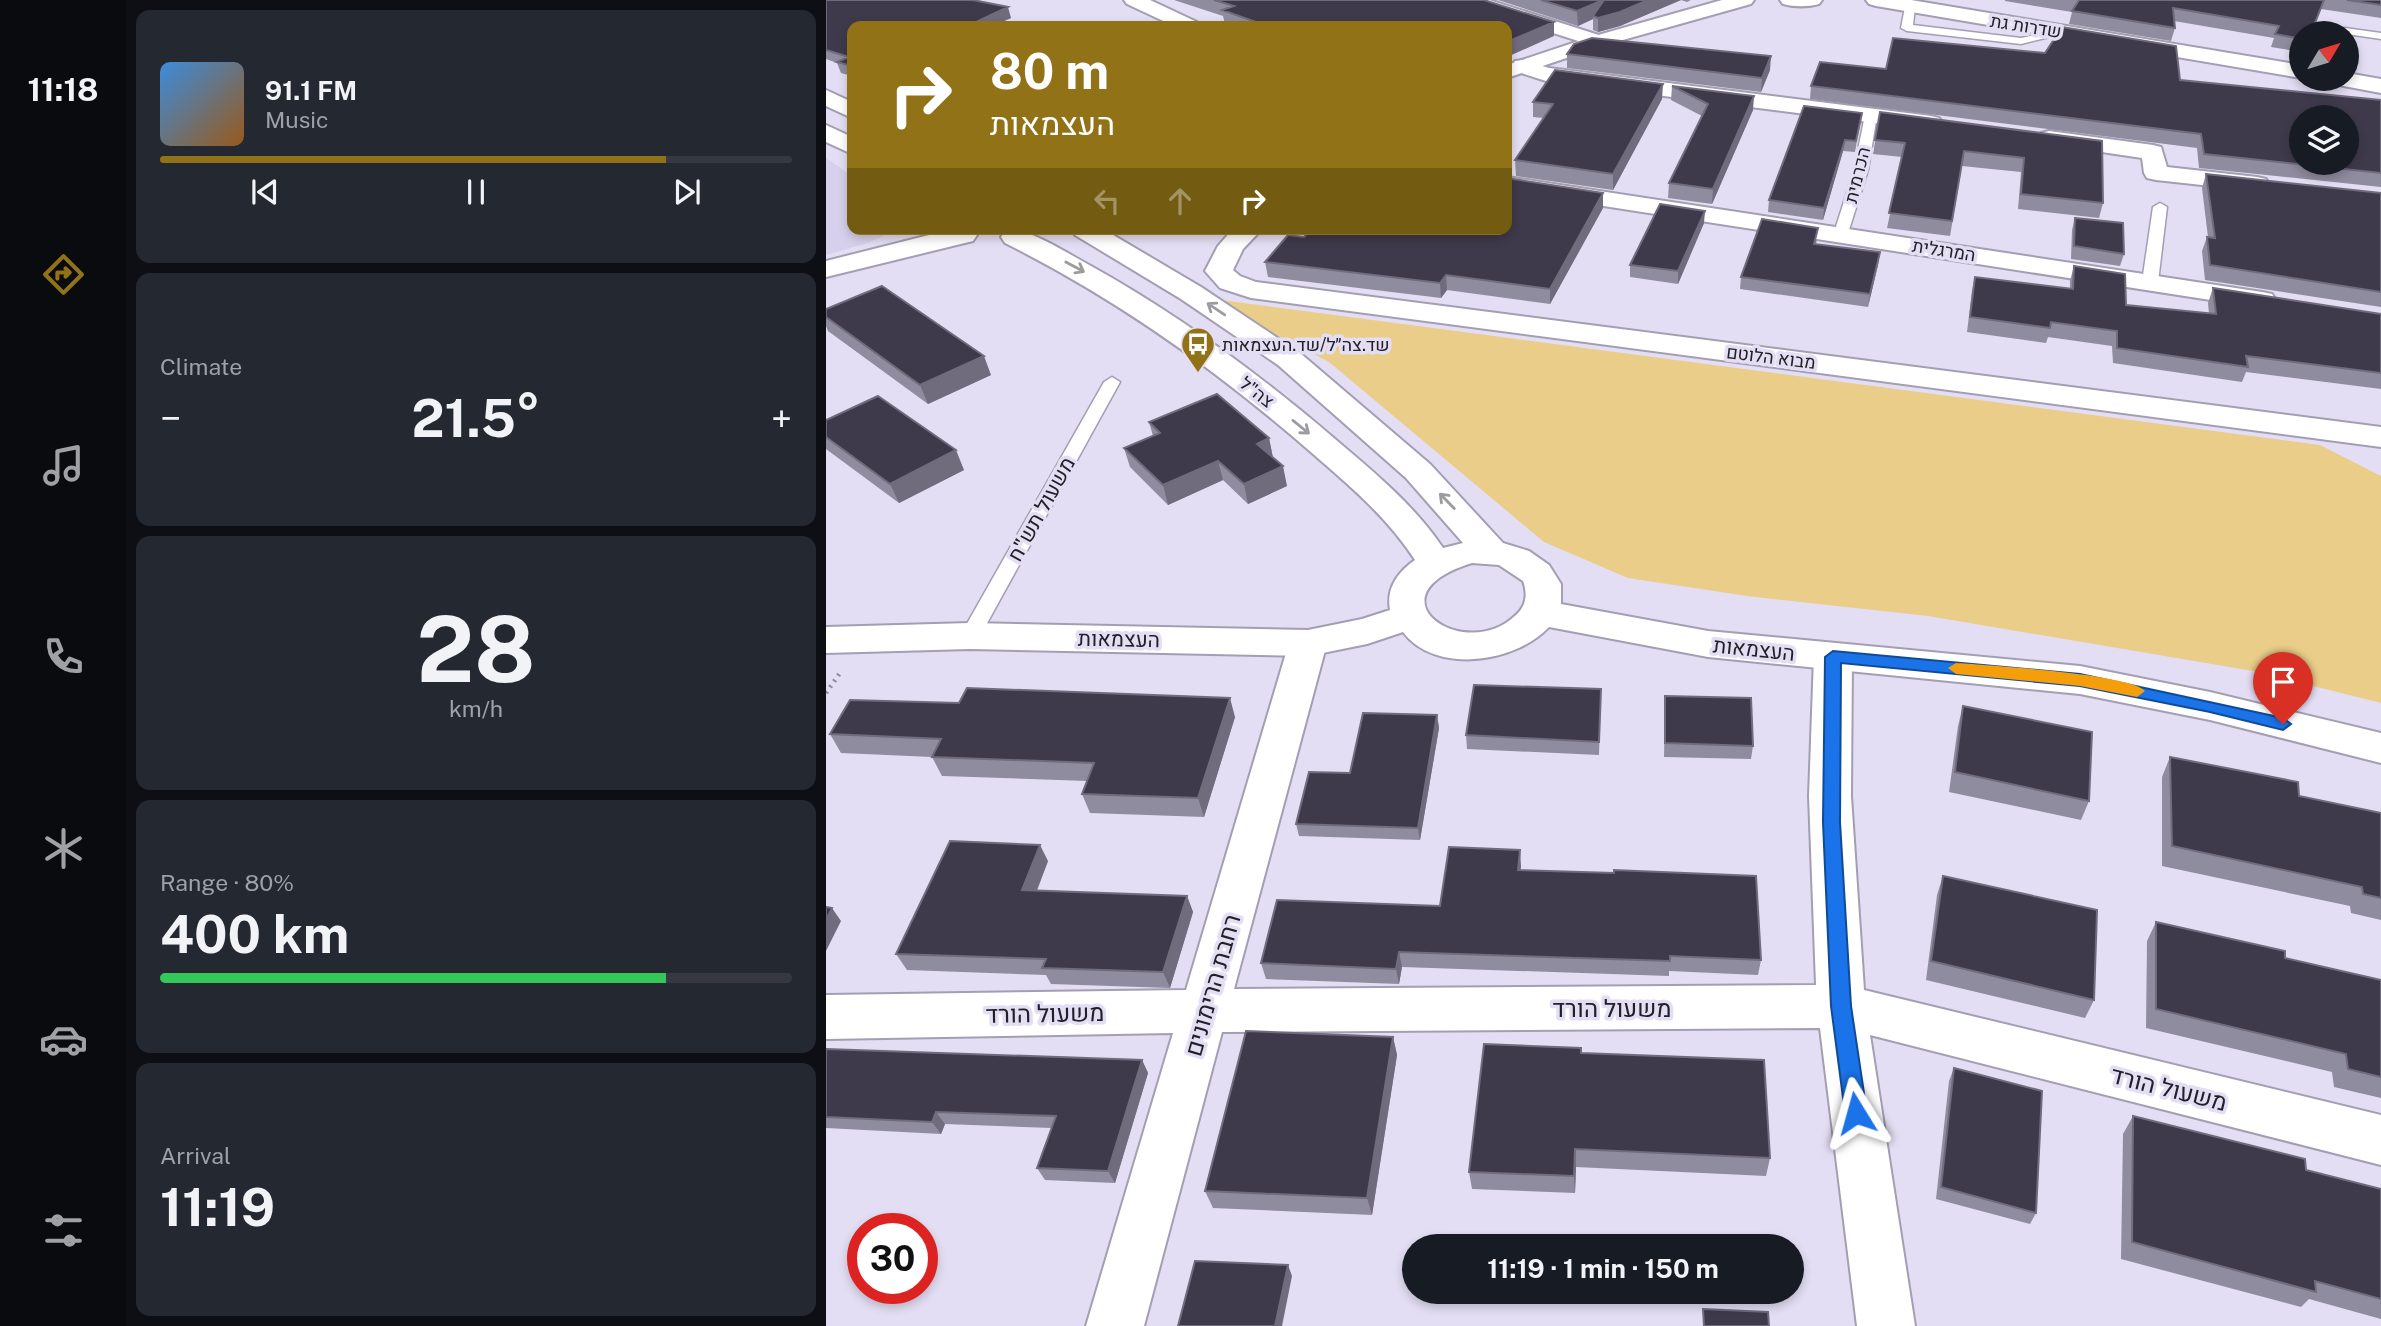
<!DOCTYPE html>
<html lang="en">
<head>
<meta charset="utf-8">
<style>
	body { margin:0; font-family:"Public Sans",Heebo,sans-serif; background:#242831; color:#f1f3f6; height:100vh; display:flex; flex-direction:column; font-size:26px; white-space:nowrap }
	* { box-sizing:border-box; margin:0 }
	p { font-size:23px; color:#9ea1a6 }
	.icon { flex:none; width:38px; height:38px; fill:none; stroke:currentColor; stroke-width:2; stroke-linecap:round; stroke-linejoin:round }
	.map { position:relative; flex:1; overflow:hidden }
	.drawer { display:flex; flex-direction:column; gap:10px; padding:10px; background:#0d0f14; width:700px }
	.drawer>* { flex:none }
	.hud { position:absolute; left:21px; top:21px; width:665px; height:214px; border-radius:14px; box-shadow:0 4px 10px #0003; background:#917217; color:#fff; overflow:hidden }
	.needle { width:46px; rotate:52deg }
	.buttons { position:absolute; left:1463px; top:21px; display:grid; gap:14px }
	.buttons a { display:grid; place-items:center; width:70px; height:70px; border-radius:50%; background:#171b24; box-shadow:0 4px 10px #0003; font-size:35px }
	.speed { position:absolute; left:21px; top:1213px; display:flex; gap:14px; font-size:35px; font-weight:700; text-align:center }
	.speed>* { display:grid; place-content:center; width:91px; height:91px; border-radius:50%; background:#171b24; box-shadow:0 4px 10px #0003; line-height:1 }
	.speed .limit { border:10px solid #d22; background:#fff; color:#111 }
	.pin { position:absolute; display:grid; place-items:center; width:60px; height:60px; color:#fff; margin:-72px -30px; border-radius:50% 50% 50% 0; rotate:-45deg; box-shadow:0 0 7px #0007 }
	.pin .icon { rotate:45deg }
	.me { position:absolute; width:77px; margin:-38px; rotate:352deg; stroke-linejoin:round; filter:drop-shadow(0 0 5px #0008) }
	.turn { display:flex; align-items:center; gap:24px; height:147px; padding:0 28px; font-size:32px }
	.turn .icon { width:91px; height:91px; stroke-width:2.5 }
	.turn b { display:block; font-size:49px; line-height:60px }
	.lanes { display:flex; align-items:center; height:66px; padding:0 28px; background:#0003; justify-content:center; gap:35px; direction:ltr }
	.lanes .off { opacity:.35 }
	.big { font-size:52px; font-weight:700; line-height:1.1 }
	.drawer .widget { flex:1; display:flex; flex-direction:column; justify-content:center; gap:10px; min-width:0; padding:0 24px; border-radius:14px; background:#242831 }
	.drawer .dial { align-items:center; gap:0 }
	.dial b { font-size:91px; line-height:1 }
	.song { display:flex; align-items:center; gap:21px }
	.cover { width:84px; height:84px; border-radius:10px; background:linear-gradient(135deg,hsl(210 70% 55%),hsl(30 70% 35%)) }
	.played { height:7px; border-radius:4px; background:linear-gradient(90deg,#917217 80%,#363941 80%) }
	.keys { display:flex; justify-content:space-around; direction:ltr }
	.heat { display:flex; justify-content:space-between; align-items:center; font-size:38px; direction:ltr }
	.charge { height:10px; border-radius:5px; background:linear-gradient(90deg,#34c759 80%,#363941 0) }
	.trip { position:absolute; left:576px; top:1234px; width:402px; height:70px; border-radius:35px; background:#171b24; box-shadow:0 4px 10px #0003; font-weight:700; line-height:70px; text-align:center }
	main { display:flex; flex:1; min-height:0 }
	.menu { display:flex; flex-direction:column; width:126px; justify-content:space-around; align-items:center; background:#090b0e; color:#9ea1a6 }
	.menu .icon { width:49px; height:49px }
	.menu .current { color:#917217 }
	.menu b { font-size:32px; color:#f1f3f6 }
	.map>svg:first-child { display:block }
</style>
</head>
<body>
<main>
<nav class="menu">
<b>11:18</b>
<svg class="icon current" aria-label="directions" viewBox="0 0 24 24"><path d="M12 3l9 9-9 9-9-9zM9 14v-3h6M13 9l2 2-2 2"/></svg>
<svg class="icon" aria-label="music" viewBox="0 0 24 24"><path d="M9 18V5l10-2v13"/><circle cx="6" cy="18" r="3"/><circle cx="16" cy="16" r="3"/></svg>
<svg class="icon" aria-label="phone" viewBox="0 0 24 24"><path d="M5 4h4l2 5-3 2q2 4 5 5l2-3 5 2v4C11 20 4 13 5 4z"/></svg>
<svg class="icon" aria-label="climate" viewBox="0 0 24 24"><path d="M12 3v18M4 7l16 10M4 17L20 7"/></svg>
<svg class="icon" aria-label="car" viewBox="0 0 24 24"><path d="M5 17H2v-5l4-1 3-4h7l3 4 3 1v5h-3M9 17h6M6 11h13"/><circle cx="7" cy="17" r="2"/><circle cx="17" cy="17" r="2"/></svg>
<svg class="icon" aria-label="filters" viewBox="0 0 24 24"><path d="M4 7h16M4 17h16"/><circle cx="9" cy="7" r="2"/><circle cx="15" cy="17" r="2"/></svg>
</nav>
<section class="drawer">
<div class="widget">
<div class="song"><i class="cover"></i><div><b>91.1 FM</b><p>Music</p></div></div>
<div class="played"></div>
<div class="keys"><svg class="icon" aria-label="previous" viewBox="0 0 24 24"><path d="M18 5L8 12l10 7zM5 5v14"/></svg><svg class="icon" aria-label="pause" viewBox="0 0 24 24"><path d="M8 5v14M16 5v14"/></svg><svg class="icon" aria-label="next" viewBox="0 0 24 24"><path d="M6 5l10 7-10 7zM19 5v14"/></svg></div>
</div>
<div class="widget"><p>Climate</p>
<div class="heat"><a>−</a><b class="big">21.5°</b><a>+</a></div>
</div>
<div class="widget dial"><b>28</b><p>km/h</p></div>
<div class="widget"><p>Range · 80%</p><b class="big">400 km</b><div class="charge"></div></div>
<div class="widget"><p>Arrival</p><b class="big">11:19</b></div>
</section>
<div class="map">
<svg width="1555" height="1326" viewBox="0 0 1555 1326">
	<rect width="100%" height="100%" fill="#e3def3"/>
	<path fill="#d7d0ec" d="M0,158L26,176V229H67L63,233L42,243L0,255Z"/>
	<path fill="#e9cd88" d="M379,298L1494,445L1555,476V703L1427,671L1102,616L921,596L802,578L718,542L503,362Z"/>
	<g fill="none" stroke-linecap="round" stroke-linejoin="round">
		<g stroke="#a39eb2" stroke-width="3">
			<path id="service" d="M1084,4L1089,7L1087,25L1195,38L1238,29L1244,32L1195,44L1081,31L1075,28L1079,7Z
				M1519,28L1555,33V39L1514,33L1515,29Z
				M1045,111L1051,115L1042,170L1022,233L1020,236H1010L1008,233L1028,170L1039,115Z
				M1334,203L1341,207L1332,282L1324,287L1316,282L1327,207Z
				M286,377L294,382L154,636L151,641H137L134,636L278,382Z"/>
		</g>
		<g stroke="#a39eb2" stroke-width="4">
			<path id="minor" d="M298,0H324L371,22L374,26H348L301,4Z
				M633,0H663L779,37L782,41L779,45H765L636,4Z
				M1040,0H1085L1475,65V78L1050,6L1043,4Z
				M697,60L723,68L1105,116L1113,118L1117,123L1113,128L1105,130L720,81L689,71L686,66L689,61Z
				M1521,73L1555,79V93L1507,84L1504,79H1521Z
				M1223,131L1327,145L1335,147L1341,167L1431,177L1440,179L1443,184L1440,189L1431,191L1330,180L1321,178L1318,173L1316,158L1215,143L1211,138L1215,133Z
				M681,177L1436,292L1446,294L1450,300L1446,306L1436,308L681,191Z
				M407,229H436L417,249L407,270L414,276L430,282L1555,427V447L425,298L394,288L379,271L392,246Z
				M482,630L495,634L501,643L408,989L990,985L983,796L988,657L993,647L1007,644L1021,647L1026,657L1025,796L1038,990L1555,1115V1165L1044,1035L1089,1326H1031L994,1028L396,1032L318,1326H260L347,1033L0,1039V995L360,990L463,643L469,634Z"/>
		</g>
		<g stroke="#a39eb2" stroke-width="4">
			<path id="tertiary" d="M896,0H928L925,4L779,45L681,78V65L765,37Z
				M954,0H996L993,4C982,7 968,7 957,4Z
				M0,90L26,102V118L0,106Z
				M0,125L26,137V154L0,142Z
				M127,229H147L151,235L147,241L0,277V261Z
				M189,229C215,236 241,253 265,266C353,315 433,374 509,439C548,472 588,505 617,548L637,543L580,478L452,365L355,299L249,235L245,229H277L375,287L474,353L604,464L677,543L703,551L723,565L735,584V604L882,631L1254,666L1384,692L1555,733V763L1384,720L1254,694L882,657L723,627C689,663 610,675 577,632L541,644L482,656L144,649L0,653V627L144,623L482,630L536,619L564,610C560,588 572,572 589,560C562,518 523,485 486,453C391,370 291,299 179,243L175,237L179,231ZM646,563L673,565L697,581C702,594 700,606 690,615C639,665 539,596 646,563Z"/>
		</g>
		<path stroke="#908c9b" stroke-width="4.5" stroke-dasharray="2 5" stroke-linecap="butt" d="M0,693L14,673"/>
		<use href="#service" fill="#fff" fill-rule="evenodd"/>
		<use href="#minor" fill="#fff" fill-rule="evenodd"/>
		<use href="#tertiary" fill="#fff" fill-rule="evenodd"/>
	</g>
	<path fill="#908c9f" d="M0,0L185,18L166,26H26V76L15,73L11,63L0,59Z
		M348,0H658L728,36L681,26H404L399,24L397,16Z
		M672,0H865L861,2L855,0L794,26L772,32L767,30V19L752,26Z
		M1179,0H1555V18L1495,9L1475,33V52L1445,47L1448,38L1348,21L1349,28L1345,41L1243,24L1246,12L1179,1Z
		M741,54L944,70L935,92L741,68Z
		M1060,69L1354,80L1555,100V187L1373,168L1371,148L984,99L985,86Z
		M846,86L927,110L886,204L842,198L843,183L876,116L845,100Z
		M836,99L787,190L690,176L689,160L718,118L707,117V102Z
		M1054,112L1276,141L1277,203L1273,218L1192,209L1195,172L1136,166L1124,236L1061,228L1076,157L1047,154Z
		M1036,113L1029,152L1017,151L997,220L942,212L943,200Z
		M1380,174L1555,193V307L1379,280L1376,251L1381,237H1382L1376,188Z
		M777,208L724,304L621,290L615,298L442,277L439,262L478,237Z
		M1249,218L1298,254L1294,266L1245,259L1246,230Z
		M878,223L852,284L804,277V265Z
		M991,240L990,244L1054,252L1042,307L914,289L915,277Z
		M1248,266L1300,305L1383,314L1382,303L1387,288L1555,314V389L1420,372L1416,382L1287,363L1286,346L1222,337L1220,343L1141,332L1146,291L1149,277L1244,289V281Z
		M0,309L165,375L102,404L2,331L0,326Z
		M0,420L138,470L73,503L0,449Z
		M323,422L443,438L447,458L461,486L422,504L397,480L342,505L304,467L298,448L327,436Z
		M775,689L773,755L641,749L640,735Z
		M1137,706L1263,801L1255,820L1123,792L1132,726Z
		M839,709L927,746L925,759L838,757Z
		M611,715L613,728L594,840L473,836L470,824L524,773Z
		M409,717L378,817L264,813L256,794L261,781L116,776L106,757L15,753L4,734Z
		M1344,757L1473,796L1555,813V920L1525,913L1524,906L1336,866V777Z
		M222,861L211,891L361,896L367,912L344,988L225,984L220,975L81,970L70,954Z
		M695,866L694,870L935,960L932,975L843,971V976L576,967L573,984L440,979L435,963L614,906Z
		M1117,876L1268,1000L1259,1018L1100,980L1111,895Z
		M1330,922L1459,958L1555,980V1098L1508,1087L1506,1072L1320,1028L1321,941Z
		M567,1037L571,1055L546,1215L387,1208L379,1191Z
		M0,1049L316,1060L322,1073L289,1183L219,1180L211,1168L226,1128L119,1124L115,1134L0,1128Z
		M755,1053L944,1158L940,1176L750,1167L749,1193L646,1189L643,1172Z
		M1128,1068L1210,1213L1204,1224L1110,1199L1123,1081Z
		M1307,1116L1480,1170L1555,1189V1319L1483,1299L1475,1307L1295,1259L1297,1134Z"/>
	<path fill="#706b7d" d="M777,0H779L767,16V19L752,26L751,11Z
		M822,0H855L794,26L772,32V18Z
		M182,7L185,18L166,26H147L146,24Z
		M728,22V36L681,57V42Z
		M945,56L944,70L935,92L936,78Z
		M837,84L836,99L787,190V174Z
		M928,96L927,110L886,204L887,189Z
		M1019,140L1017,151L997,220L998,208Z
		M777,193V208L724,304V289Z
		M879,211L878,223L852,284V271Z
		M1054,252L1052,265L1042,307L1044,294Z
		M620,275L621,290L615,298L614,283Z
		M158,356L165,375L102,404L94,385Z
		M443,438L447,458L431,444Z
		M130,450L138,470L73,503L64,484Z
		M392,461L397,480L342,505L337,485Z
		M457,466L461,486L422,504L418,484Z
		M404,698L409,717L378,817L372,798Z
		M611,715L613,728L594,840L592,828Z
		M214,845L222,861L204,907L196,890Z
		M694,850L695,866L693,885L692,870Z
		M361,896L367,912L344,988L337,972Z
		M6,908L15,921L0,951V920Z
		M573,952L576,967L573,984L570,969Z
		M567,1037L571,1055L546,1215L541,1198Z
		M316,1060L322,1073L289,1183L282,1171Z
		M110,1112L119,1124L115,1134L106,1122Z
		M749,1149L750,1167L749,1193L748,1176Z
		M462,1265L466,1276L456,1326H449Z"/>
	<path fill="#3e3a4b" stroke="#706b7d" stroke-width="2" fill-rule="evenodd" d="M0,0H147L182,7L146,24L155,26H26V66L11,62L23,57L0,50Z
		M388,0H658L728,22L681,42V26H441L396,10L408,6Z
		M715,0H777L751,11Z
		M778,0H822L794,12L772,18L767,16Z
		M1252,0H1498L1485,33H1475V39L1449,34L1453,26L1347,8L1349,28L1246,11L1253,0Z
		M1521,0H1555V5Z
		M1236,27L1350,46L1354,80L1555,100V173L1378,154L1375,134L985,86L994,62L1060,69L1067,38L1219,53ZM1475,117H1521V163H1475Z
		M766,38L945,56L936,78L741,54L748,44Z
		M729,70L837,84L787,174L689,160L727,104L707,102Z
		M846,86L928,96L887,189L843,183L882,104Z
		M978,106L1036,113L1030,141L1019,140L998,208L943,200Z
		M1054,112L1276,141L1277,203L1195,194L1198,158L1138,151L1126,221L1063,213L1079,143L1049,140Z
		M1380,174L1555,193V292L1384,265L1381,237L1389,238Z
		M681,178L777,193L724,289L620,275L614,283L439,262L462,235L478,237L485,229H681Z
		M834,204L879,211L852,271L804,265Z
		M1249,218L1297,223L1298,254L1248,246Z
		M936,219L992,228L988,244L1054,252L1044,294L915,277Z
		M1248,266L1299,274L1300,305L1390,314L1387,288L1555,314V373L1420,356L1422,367L1291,348V331L1225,322L1224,328L1144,317L1149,277L1247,289Z
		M56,286L158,356L94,385L0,317V309Z
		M391,394L443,438L431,444L457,466L418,484L392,461L337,485L298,448L334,433L323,422Z
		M52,396L130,450L64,484L0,437V420Z
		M648,685L775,689L773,742L640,735Z
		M141,688L404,698L372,798L256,794L268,763L106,757L115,739L4,734L24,700L133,703Z
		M839,696L925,698L927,746L839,743Z
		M1137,706L1266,732L1263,801L1129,772Z
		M537,713L611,715L592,828L470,824L483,772L524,773Z
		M1344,757L1472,782L1473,796L1555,813V898L1537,894L1536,887L1346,846Z
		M124,841L214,845L196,890L361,896L337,972L216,968L220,959L70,954Z
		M623,847L694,850L692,870L788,873V870L930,876L935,960L844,956V961L573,952L570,969L435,963L451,900L614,906Z
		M1117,876L1271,910L1268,1000L1105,961Z
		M0,907L6,908L0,920Z
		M1330,922L1459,951V958L1555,980V1077L1522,1069L1520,1054L1330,1009Z
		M420,1031L567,1037L541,1198L379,1191Z
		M658,1044L755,1048V1053L938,1060L944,1158L749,1149L748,1176L643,1172Z
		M0,1049L316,1060L282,1171L211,1168L230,1116L110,1112L106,1122L0,1117Z
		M1128,1068L1216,1091L1210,1213L1115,1187Z
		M1307,1116L1479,1159L1480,1170L1555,1189V1299L1489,1281L1490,1292L1306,1242Z
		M369,1261L462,1265L449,1326H352Z
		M877,1309L942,1312L943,1326H878Z"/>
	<defs><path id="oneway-shaft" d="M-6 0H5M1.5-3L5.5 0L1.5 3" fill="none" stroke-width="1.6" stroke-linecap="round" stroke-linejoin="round" transform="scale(1.75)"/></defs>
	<g stroke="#9c9b9e">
		<use href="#oneway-shaft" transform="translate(249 267) rotate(28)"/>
		<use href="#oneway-shaft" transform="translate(390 309) rotate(-146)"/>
		<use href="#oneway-shaft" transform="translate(475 427) rotate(39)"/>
		<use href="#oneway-shaft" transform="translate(621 501) rotate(-134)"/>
	</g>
	<path fill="#1a73e8" stroke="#114b97" stroke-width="2" d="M1007,651L1254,674L1457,718L1465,724L1457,730L1384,712L1254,686L1015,663L1014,822L1025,1006L1041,1113L1038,1120L1030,1123L1023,1120L1019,1113L1005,1006L997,822L999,657Z"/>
	<path fill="#f59e0b" d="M1130,663C1158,665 1307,674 1319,691L1311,697L1254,686L1130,674L1122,668Z"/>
	<defs>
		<g id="bus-pin" transform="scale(1.75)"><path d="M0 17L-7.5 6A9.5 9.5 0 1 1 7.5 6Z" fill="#917217" stroke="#e3def3"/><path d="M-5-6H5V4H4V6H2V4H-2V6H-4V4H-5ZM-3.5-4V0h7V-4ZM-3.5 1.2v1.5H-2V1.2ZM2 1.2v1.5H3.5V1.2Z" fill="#fff"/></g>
	</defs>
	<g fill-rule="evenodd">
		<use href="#bus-pin" x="372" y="344"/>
	</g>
	<g text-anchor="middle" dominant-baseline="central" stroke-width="7" stroke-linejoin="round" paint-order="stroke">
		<g font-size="18" fill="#222027" stroke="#e3def3">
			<text transform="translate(1200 26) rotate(9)">שדרות גת</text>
			<text transform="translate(1031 175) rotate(-76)">הכרמית</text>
			<text transform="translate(1118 250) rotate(9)">המרגלית</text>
			<text transform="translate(945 357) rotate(7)">מבוא הלוטם</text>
			<text transform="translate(431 392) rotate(38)">צה"ל</text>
		</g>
		<g font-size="18" fill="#222027" stroke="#e3def3" text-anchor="start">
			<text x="396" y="344">שד.צה״ל/שד.העצמאות</text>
		</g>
		<g font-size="21" fill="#222027" stroke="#e3def3">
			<text transform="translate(215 509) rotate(-61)">משעול תש"ח</text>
			<text transform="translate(293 639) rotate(1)">העצמאות</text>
			<text transform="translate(928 649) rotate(6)">העצמאות</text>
		</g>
		<g font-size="24" fill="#222027" stroke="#e3def3">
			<text transform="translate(386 985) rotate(-74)">רחבת הרימונים</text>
			<text x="786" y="1008">משעול הורד</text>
			<text transform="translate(219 1013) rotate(-1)">משעול הורד</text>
			<text transform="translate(1343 1088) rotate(14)">משעול הורד</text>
		</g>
	</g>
</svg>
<div class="buttons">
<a><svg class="needle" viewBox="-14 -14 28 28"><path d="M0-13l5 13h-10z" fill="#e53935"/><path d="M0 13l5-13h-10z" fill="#9ea1a6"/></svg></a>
<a><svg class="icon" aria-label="layers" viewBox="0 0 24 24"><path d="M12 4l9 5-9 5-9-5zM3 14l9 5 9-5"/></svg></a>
</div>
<div class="speed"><div class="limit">30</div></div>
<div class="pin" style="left:1457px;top:724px;background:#d93025"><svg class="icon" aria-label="arrive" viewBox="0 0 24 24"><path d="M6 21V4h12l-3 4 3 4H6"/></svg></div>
<svg class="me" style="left:1030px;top:1113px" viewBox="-20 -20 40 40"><path d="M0-17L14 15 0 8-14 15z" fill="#1a73e8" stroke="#fff" stroke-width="4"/></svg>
<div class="trip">11:19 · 1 min · 150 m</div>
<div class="hud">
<div class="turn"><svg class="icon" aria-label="right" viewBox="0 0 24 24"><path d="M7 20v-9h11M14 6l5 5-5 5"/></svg><div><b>80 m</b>העצמאות</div></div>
<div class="lanes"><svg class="icon off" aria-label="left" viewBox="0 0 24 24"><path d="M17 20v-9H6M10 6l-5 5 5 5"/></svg><svg class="icon off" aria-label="ahead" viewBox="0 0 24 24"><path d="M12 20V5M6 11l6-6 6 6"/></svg><svg class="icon" aria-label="right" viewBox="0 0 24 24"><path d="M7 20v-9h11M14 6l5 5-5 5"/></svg></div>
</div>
</div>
</main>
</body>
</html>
